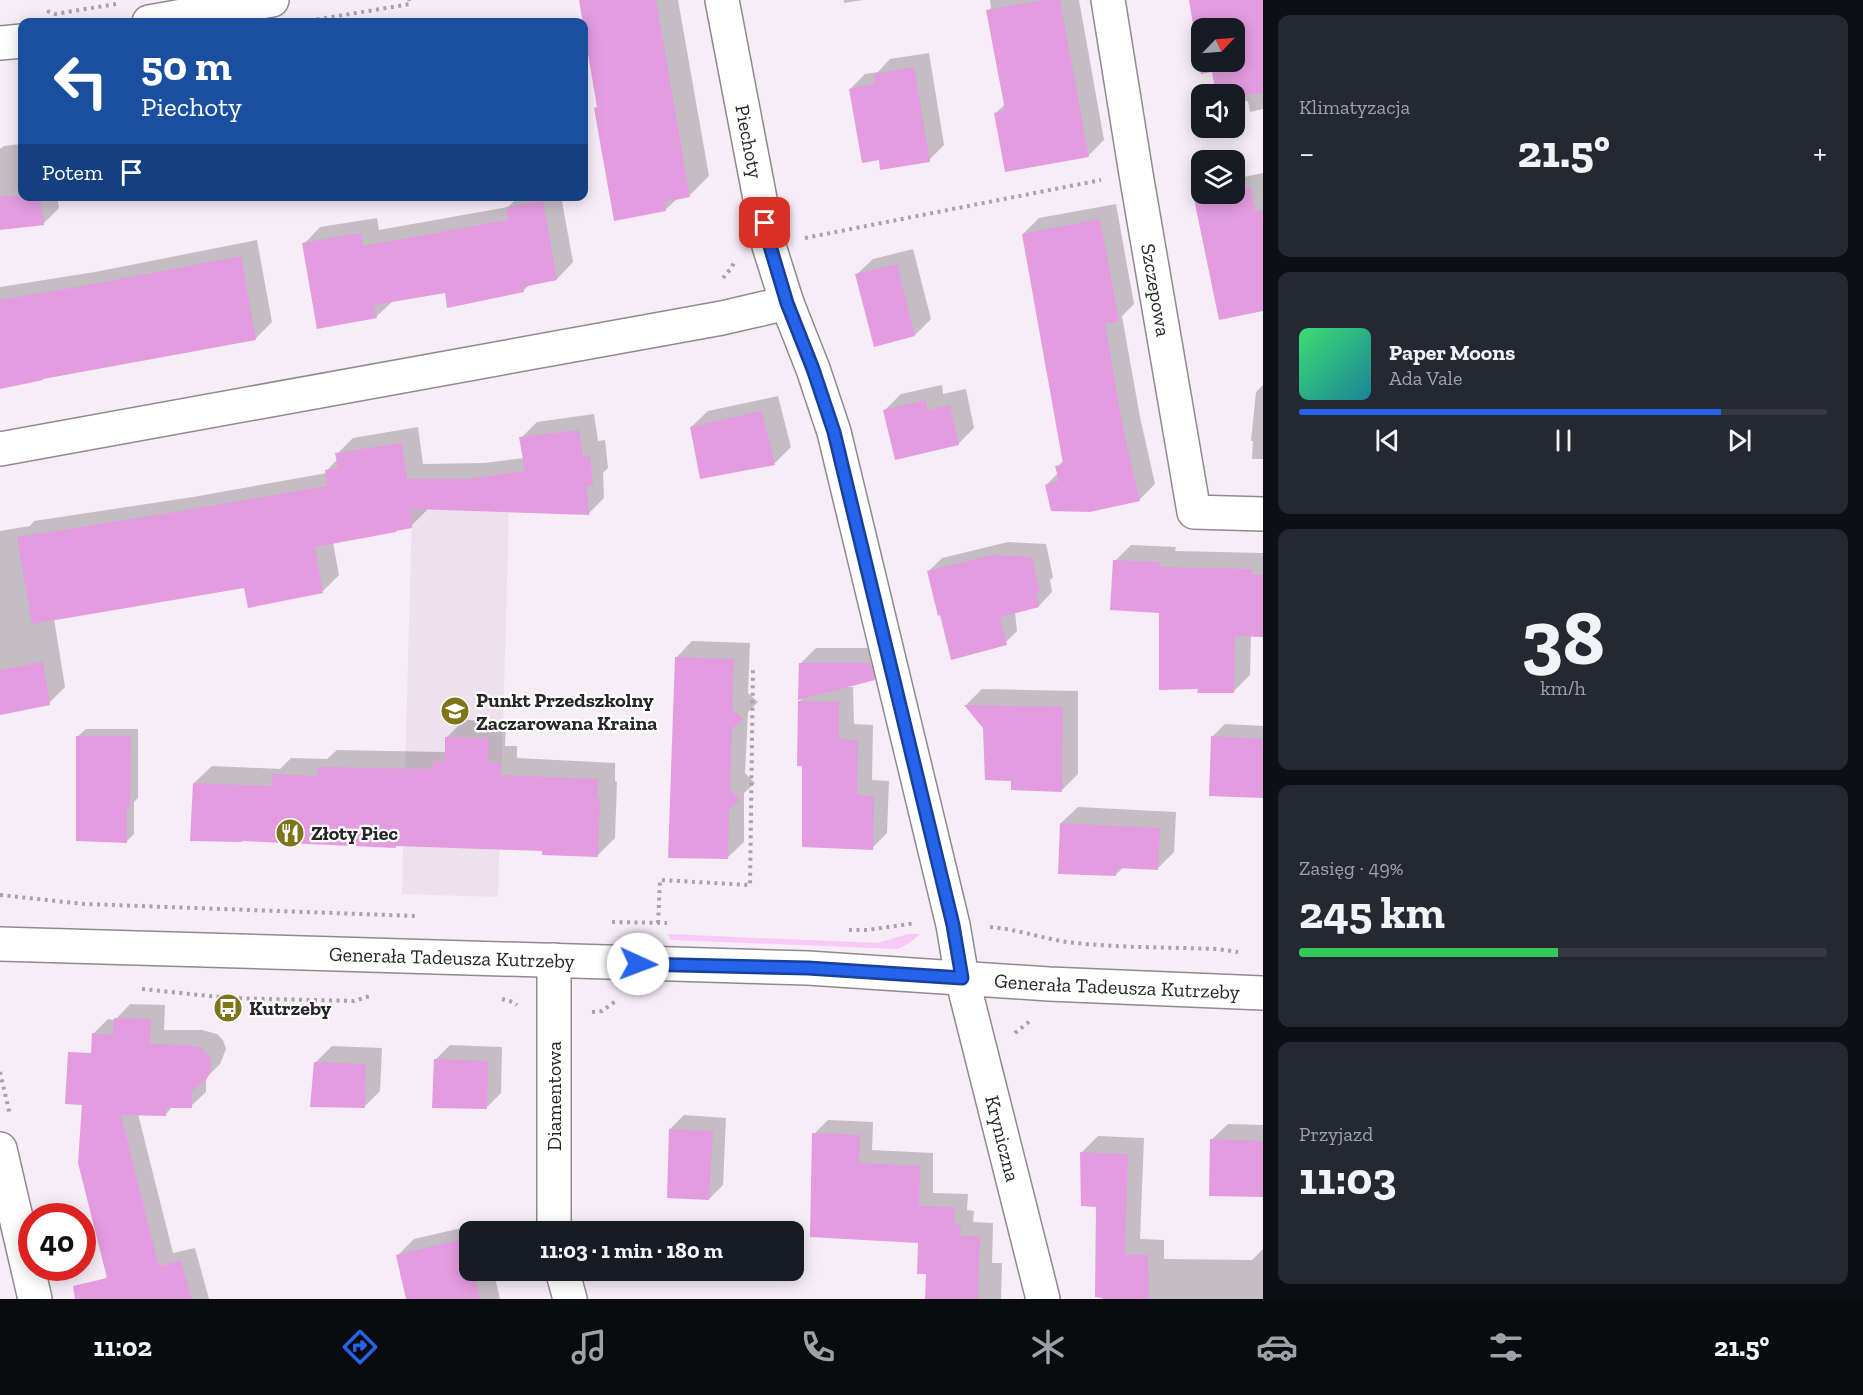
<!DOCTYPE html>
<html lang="pl">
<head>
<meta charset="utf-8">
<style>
	body { margin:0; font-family:"Zilla Slab",serif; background:#242831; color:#f1f3f6; height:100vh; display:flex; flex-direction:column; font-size:22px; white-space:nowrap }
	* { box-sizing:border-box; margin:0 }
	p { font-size:20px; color:#9ea1a6 }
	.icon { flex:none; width:33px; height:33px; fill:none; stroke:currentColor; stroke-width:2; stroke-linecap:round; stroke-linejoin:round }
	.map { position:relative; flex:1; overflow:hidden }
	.sheet { display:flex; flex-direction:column; gap:15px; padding:15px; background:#0d0f14; width:600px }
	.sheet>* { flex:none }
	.banner { position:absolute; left:18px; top:18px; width:570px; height:183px; border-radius:12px; box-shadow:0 3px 15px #0003; background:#1a4fa0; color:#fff; overflow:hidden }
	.needle { width:39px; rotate:65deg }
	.fabs { position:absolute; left:1191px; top:18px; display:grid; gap:12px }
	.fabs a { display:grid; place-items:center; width:54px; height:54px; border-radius:12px; background:#171b24; box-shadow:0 3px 15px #0003; font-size:30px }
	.speed { position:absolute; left:18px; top:1203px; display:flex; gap:12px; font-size:30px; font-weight:700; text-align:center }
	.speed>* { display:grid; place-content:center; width:78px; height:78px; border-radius:50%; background:#171b24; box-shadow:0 3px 15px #0003; line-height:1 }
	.speed .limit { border:9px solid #d22; background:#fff; color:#111 }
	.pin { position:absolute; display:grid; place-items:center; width:51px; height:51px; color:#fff; margin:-26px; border-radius:12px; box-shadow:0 3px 9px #0006 }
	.me { position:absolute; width:66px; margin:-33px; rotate:92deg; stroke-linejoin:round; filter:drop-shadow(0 0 4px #0008) }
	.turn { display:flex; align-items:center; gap:21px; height:126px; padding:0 24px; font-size:27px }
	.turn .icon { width:78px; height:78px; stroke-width:2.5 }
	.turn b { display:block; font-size:42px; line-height:51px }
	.then { display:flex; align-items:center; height:57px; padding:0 24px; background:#0003; gap:12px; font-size:22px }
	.big { font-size:45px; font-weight:700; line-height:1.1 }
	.sheet .widget { flex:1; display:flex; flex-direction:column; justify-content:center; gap:9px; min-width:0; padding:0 21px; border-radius:12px; background:#242831 }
	.sheet .dial { align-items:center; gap:0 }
	.dial b { font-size:78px; line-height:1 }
	.song { display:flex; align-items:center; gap:18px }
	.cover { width:72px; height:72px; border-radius:9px; background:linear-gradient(135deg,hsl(140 70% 55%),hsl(190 70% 35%)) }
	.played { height:6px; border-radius:3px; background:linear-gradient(90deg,#2563eb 80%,#363941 80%) }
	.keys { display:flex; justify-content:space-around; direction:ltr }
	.heat { display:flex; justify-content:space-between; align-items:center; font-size:33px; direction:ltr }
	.charge { height:9px; border-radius:4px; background:linear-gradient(90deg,#34c759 49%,#363941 0) }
	.trip { position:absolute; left:459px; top:1221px; width:345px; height:60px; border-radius:12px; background:#171b24; box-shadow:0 3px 15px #0003; font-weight:700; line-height:60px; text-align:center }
	.dock { display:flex; height:96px; justify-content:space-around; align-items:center; background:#090b0e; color:#9ea1a6 }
	.dock .icon { width:42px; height:42px }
	.dock .on { color:#2563eb }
	.dock b { font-size:27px; color:#f1f3f6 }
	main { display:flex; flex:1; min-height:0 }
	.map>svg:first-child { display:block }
</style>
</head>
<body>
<main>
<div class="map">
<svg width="1263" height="1299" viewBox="0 0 1263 1299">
	<rect width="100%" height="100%" fill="#f6edf6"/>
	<path fill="#efe0ee" d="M412,509L509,512L498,897L402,894Z"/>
	<path fill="#f8c9f6" d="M667,934L877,943L908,934H920L911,942L898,949L671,940Z"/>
	<path fill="#0003" fill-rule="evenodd" d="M580,0H678L709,176L690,195L678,198L665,210L598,106Z
		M844,0H863L844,3Z
		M990,0H1079L1104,140L1088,156L995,114L1005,104L988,11L991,8Z
		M1190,0H1263V109L1250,112L1248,101L1234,103V94H1217L1213,71L1202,72ZM1202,28H1234V62H1202Z
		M929,53L944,145L929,160L880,158L850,89L865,74L878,72L890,59Z
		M22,144V196H57L59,208L43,224L0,229V149L4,146Z
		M1263,173V310L1196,199L1202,194H1234V179Z
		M519,196H561L573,262L557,279L530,284L523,291H446L393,301L376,317L304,244L320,227L377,218L379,230L508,207Z
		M1116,204L1134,304L1122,316L1140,417L1155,484L1139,500L1046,485L1058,473L1057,467L1064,460L1023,234L1039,218Z
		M257,240L272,322L256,338L44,377L0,387V287L95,272Z
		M913,249L931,319L915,335L856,275L873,259Z
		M942,385L943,394L966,389L974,428L958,444L885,410L901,394Z
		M1263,385V459H1252L1253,441H1251L1256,392Z
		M778,396L791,447L775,463L691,427L708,411Z
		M594,414L598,441L605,440L608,468L603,473L604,498L588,514L427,508V510L411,526L333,542L339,575L323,591L245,587L54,619L65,687L49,703L0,713V531L30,526L34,521L193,497L327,473L326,471L338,459L337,454L353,438L418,427L423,464L484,463L524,458L521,438L537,422Z
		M1008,542L1046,544L1053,577L1050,580L1052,592L1039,606L1015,612L1017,631L1003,645L941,613L928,572L942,558Z
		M1131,545L1176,547L1175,551L1263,553V636L1251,635L1250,675L1234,691L1200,688L1160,612L1115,561Z
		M692,641L750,643L748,693L758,702L748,712L745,773L755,783L744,793V842L727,858L676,658Z
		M816,648H887L890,662L874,679L846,687H853L854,724L873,725L872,780L889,781L887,833L872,848L804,765L799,702L804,697L800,664Z
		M982,689L1078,691V774L1062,790L1013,779L984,728L966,705Z
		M464,720L506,721L505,746H517V758L615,763V781L617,782L615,838L598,855L543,850L194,783L212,766L280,769L291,758L327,759L337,750L444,752L446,750L447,737Z
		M1225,724L1263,726V797L1212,737Z
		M86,729H138V798L134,802V834L126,842L78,736Z
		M1078,807L1176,812L1174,852L1158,868L1124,867L1115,875L1061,823Z
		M130,1004L165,1005L164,1030H202L217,1034L223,1040L226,1049L220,1064L206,1078V1092L191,1106H173L165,1115L138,1114L173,1253L195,1248L209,1299H109L104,1280L108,1276L93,1034L108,1019L115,1020Z
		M450,1045L502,1047L501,1093L486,1108L435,1060Z
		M332,1046L382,1048L380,1091L364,1107L315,1063Z
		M684,1115L726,1118L723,1185L709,1199L670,1129Z
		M828,1120L873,1122L872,1150L933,1153V1193L968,1194L967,1210L974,1211L973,1222L993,1223L992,1263H1002L1001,1299H927L928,1273L919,1241L814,1134Z
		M1228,1124L1263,1125V1196L1211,1140Z
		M1098,1136L1144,1138L1140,1239L1164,1240V1259L1252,1260L1263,1249V1299H1103L1097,1206L1082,1152Z
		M483,1223L485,1232H470V1270H493L500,1299H408L398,1255L414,1239Z"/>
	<path fill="#e39ce0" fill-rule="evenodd" d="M579,0H656L690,197L665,202L666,211L614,221L594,108L597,107Z
		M1045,0H1060L1089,157L1005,172L994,113L1005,110L986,10Z
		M1189,0H1263V94H1216L1212,72L1201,74ZM1202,28H1234V62H1202Z
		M914,67L930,162L880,170L879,160L862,163L849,89L875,84L874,74Z
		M1251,188L1255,211L1263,210V311L1219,320L1194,199L1221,194H1234V191Z
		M0,196H40L44,225L0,230Z
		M543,201L557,280L523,287L524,292L447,308L445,293L374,305L377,318L317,329L302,243L361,233L363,246L508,220L506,207Z
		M1100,219L1119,321L1105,324L1124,433L1140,501L1090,512L1051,511L1045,485L1059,481L1055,466L1063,464L1022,234Z
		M241,256L256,340L43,379V380L0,389V300L78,287Z
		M897,264L915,336L874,347L855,274Z
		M926,400L927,410L950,405L959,445L895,460L883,410Z
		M762,411L775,465L700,479L690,427Z
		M579,430L583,456L590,455L593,485L587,486L589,515L412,509V528L396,531V532L315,547L323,593L248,608L244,588L32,624L17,537L176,512L327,486L325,470L338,468L335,453L402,443L407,479H467L525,471L519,437Z
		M993,555L1032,557L1040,592L1036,593L1039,607L1000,617L1007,645L951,660L940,615L938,616L927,571Z
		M1113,560L1160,562V567L1253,569L1252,574L1263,575V637L1235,636L1234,693H1197L1198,689L1159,690V613L1110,610Z
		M675,657L734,659L732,709L743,719L732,729L730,789L740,800L729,810L728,859L668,858Z
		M43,662L50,705L0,715V670Z
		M799,663H871L875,680L798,700Z
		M798,701L839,702V739L858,740L857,795L874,796L873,850L802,847V766H797Z
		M964,705L1063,707L1062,792L1011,790V781L985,780L983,728Z
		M76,736H131L130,808H127V843L76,841Z
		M1211,736L1263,739V798L1209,796Z
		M445,737L489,738L488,763H501L500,775L598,779V798H600L598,857L542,855V851L396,846V848L242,841V842L190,841L193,783L272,786V774L317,776L318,767L433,769V761H445Z
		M1060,823L1160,828L1158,870L1117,868L1116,876L1058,874Z
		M114,1018L151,1019L150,1044L186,1045L202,1048L208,1054L211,1059V1070L209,1075L206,1080L192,1091V1108H166V1116L121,1115L159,1266L181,1261L192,1299H75L73,1286L107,1278L78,1163L82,1105L65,1104L68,1052L91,1053L92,1033L113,1035Z
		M434,1059L488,1061L487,1109L432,1108Z
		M314,1062L366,1064L365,1108L310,1107Z
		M669,1129L713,1131L709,1200L667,1198Z
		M812,1133L860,1135L859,1163L920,1166L919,1206L955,1207L954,1224L961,1225L960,1236H980L978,1299H925L926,1274H917L918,1243L810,1237Z
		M1210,1139L1263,1141V1197L1209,1196Z
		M1080,1152L1128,1154L1125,1255H1148L1149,1299H1102V1298L1095,1297L1096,1207L1081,1206Z
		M467,1238L470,1251V1270H474L480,1299H406L396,1255Z"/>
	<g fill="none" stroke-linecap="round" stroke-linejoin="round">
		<g stroke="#918890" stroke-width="36">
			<g id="street">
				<path id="s1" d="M722,0L769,246L787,303L813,369L834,432L953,925L962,978L1043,1299"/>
				<path id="s2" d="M1108,0L1136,174L1194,512L1263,514"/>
				<path d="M149,22L272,0"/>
				<path d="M0,43L22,41"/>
				<path d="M0,449L722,318L787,303"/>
				<path d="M554,960V1232"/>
				<path d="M0,1149L35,1299"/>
				<path d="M562,1270L570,1299"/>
			</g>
		</g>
		<g stroke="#918890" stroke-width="36">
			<g id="secondary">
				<path id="s3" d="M0,944L808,968L1049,984L1263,993"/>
			</g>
		</g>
		<path stroke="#a8a1a8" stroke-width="4" stroke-dasharray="3 4.5" stroke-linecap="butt" d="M47,11L55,14L116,4
			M302,22L410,4L409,0
			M805,238L1101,180
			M723,278L732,267L734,262
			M0,895L84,904L416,916
			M612,922L667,923
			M658,923L660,880L750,885L753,668
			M990,927C1016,929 1041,938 1067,942C1116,948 1167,947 1217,949L1238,952
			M849,930H867L916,923
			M142,989L229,998L354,1001L373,995
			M502,999L513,1002L517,1005
			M592,1012L602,1011L617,1000
			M1015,1033L1030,1021
			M0,1072L10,1115"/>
		<use href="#street" stroke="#fff" stroke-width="33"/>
		<use href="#secondary" stroke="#fff" stroke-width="33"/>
	</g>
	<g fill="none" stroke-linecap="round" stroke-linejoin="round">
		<g stroke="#184099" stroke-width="15">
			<path id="route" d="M638,964L808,968L962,978L953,925L834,432L813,369L787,303L770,246L765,223"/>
		</g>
		<use href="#route" stroke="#2563eb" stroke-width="10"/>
	</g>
	<defs>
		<g id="school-disc" transform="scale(1.5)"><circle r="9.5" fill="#7d7518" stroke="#fff"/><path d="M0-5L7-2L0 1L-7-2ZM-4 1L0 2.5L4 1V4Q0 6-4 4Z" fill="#fff"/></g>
		<g id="restaurant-disc" transform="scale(1.5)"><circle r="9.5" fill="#7d7518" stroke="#fff"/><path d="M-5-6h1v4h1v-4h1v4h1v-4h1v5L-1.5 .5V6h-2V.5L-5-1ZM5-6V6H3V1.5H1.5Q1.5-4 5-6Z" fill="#fff"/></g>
		<g id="bus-disc" transform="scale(1.5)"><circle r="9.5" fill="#7d7518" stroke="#fff"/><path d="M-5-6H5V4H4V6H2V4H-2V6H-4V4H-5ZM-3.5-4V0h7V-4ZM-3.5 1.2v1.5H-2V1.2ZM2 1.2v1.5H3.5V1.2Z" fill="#fff"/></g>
	</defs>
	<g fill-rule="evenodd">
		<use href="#school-disc" x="455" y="711"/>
		<use href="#restaurant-disc" x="290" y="833"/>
		<use href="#bus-disc" x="228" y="1008"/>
	</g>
	<g text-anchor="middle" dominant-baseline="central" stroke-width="4.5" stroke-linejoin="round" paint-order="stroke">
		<g font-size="20" fill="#282528" stroke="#fff">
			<text stroke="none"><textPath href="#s1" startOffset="144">Piechoty</textPath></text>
			<text stroke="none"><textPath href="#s2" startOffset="294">Szczepowa</textPath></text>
			<text stroke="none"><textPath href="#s3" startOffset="452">Generała Tadeusza Kutrzeby</textPath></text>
			<text stroke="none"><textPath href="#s3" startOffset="1118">Generała Tadeusza Kutrzeby</textPath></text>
			<text transform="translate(554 1096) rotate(-90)">Diamentowa</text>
			<text stroke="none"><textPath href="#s1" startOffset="1174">Kryniczna</textPath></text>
		</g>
		<g font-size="20" font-weight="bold" fill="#282528" stroke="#fff" text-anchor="start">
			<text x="476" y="700">Punkt Przedszkolny<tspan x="476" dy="23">Zaczarowana Kraina</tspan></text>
			<text x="311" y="833">Złoty Piec</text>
			<text x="249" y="1008">Kutrzeby</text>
		</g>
	</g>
</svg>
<div class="fabs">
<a><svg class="needle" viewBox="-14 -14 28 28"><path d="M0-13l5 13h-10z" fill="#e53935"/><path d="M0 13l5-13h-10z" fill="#9ea1a6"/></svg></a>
<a><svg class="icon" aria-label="sound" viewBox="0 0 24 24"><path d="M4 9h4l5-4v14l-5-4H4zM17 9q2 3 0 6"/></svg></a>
<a><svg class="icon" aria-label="layers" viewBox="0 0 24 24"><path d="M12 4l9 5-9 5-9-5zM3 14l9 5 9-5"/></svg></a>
</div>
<div class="speed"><div class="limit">40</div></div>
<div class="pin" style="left:765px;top:223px;background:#d93025"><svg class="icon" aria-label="arrive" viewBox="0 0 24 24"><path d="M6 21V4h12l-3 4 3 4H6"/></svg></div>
<svg class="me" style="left:638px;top:964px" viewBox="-20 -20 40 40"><circle r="19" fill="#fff"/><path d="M0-13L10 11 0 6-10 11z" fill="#2563eb"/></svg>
<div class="trip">11:03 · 1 min · 180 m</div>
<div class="banner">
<div class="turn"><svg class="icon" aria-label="left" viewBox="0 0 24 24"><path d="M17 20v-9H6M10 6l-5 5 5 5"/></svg><div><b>50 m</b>Piechoty</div></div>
<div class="then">Potem<svg class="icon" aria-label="arrive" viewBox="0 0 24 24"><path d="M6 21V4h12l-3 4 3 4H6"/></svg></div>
</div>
</div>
<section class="sheet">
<div class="widget"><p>Klimatyzacja</p>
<div class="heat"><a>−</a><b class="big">21.5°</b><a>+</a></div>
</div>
<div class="widget">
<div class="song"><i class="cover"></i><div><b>Paper Moons</b><p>Ada Vale</p></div></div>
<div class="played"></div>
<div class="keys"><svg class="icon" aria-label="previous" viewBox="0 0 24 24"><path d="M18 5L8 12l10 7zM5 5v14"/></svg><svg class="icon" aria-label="pause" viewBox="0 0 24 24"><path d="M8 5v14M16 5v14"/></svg><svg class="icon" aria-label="next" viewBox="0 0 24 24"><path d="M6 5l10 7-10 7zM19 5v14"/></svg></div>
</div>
<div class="widget dial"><b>38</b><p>km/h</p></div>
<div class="widget"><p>Zasięg · 49%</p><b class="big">245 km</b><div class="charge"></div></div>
<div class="widget"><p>Przyjazd</p><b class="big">11:03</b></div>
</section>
</main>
<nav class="dock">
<b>11:02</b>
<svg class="icon on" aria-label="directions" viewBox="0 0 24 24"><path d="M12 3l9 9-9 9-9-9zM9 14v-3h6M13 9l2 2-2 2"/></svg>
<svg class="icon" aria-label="music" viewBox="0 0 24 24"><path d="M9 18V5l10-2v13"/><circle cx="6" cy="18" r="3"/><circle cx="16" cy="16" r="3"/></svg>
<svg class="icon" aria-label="phone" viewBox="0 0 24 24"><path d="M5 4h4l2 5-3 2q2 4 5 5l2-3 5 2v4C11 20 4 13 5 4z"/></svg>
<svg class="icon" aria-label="climate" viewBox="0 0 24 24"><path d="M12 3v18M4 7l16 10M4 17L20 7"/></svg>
<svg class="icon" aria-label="car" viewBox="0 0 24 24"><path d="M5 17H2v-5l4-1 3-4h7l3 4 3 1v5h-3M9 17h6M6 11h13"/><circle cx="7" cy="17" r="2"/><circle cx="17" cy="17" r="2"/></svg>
<svg class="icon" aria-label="filters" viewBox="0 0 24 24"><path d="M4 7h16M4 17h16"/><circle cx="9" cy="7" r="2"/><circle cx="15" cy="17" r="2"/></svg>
<b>21.5°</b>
</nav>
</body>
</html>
